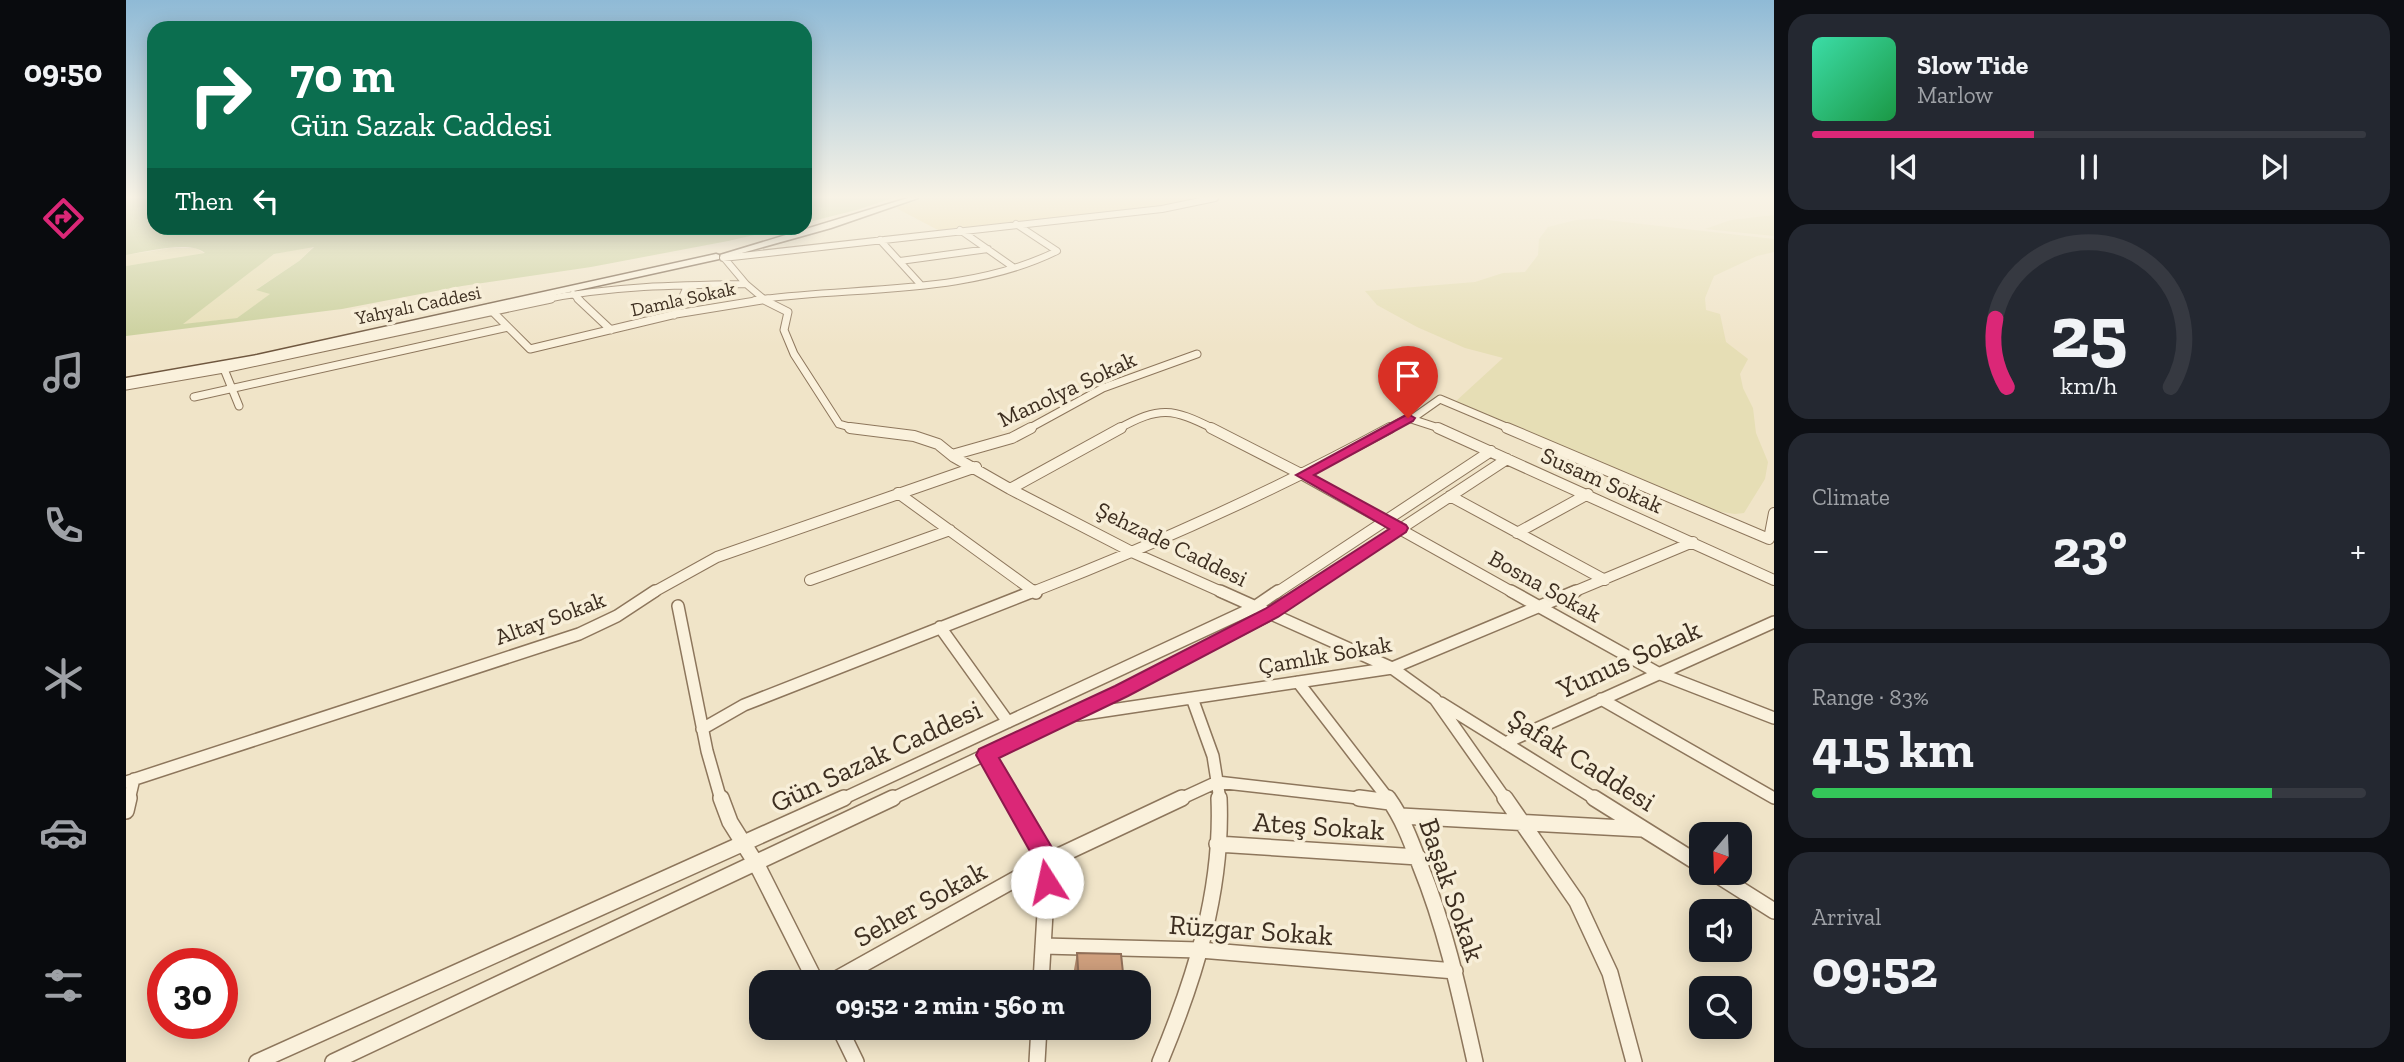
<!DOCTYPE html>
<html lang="en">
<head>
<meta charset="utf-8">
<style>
	body { margin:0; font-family:"Zilla Slab",serif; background:#242831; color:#f1f3f6; height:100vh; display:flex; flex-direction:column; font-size:26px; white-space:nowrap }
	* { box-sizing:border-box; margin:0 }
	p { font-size:23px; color:#9ea1a6 }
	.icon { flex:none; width:38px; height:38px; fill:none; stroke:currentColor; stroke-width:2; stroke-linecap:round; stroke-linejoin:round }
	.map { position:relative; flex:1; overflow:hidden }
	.details { display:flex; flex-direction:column; gap:14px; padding:14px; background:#0d0f14; width:630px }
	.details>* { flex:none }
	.top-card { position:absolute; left:21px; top:21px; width:665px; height:214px; border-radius:21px; box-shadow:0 4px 18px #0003; background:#0b6e4f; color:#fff; overflow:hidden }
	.needle { width:46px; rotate:199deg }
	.buttons { position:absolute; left:1563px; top:822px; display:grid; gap:14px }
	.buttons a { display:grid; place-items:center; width:63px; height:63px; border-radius:14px; background:#171b24; box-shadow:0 4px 18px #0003; font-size:35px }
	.speed { position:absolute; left:21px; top:948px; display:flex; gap:14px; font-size:35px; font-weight:700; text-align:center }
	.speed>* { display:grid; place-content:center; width:91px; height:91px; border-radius:50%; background:#171b24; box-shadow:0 4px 18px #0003; line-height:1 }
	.speed .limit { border:10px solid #d22; background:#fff; color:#111 }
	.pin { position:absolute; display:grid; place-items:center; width:60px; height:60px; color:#fff; margin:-72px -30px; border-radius:50% 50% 50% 0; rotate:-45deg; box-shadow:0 0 7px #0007 }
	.pin .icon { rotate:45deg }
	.me { position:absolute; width:77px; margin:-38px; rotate:350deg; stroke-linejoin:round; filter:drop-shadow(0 0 5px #0008) }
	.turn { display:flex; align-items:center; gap:24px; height:147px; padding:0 28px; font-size:32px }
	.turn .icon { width:91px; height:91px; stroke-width:2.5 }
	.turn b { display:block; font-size:49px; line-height:60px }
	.then { display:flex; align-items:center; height:66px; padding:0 28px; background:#0003; gap:14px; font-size:26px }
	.big { font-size:52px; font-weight:800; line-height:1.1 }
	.details .tile { flex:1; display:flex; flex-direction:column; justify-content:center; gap:10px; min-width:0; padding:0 24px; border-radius:21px; background:#242831 }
	.details .dial { align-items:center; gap:0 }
	.dial svg { height:182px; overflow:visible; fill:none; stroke:#363941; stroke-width:7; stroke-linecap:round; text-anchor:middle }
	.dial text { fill:#f1f3f6; stroke:none }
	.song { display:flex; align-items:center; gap:21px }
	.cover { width:84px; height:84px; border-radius:10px; background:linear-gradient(135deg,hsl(160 70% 55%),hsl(140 70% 35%)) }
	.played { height:7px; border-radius:4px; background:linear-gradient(90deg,#db2777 40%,#363941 40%) }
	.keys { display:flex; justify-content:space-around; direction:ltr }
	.heat { display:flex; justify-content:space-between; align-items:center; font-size:38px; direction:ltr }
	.charge { height:10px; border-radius:5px; background:linear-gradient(90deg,#34c759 83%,#363941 0) }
	.trip { position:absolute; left:623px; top:970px; width:402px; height:70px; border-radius:21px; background:#171b24; box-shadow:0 4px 18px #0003; font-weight:800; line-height:70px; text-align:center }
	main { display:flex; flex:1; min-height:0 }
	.menu { display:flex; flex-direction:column; width:126px; justify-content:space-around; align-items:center; background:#090b0e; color:#9ea1a6 }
	.menu .icon { width:49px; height:49px }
	.menu .active { color:#db2777 }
	.menu b { font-size:32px; color:#f1f3f6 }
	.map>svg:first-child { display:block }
</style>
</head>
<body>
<main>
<nav class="menu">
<b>09:50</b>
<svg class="icon active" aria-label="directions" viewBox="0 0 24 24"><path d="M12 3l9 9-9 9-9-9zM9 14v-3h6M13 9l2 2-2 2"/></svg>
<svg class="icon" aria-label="music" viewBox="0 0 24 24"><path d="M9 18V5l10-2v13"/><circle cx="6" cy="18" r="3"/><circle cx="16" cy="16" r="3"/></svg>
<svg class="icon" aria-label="phone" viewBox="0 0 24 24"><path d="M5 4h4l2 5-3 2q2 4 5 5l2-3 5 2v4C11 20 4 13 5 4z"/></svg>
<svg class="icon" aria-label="climate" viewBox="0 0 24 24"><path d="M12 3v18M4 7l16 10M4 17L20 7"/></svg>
<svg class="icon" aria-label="car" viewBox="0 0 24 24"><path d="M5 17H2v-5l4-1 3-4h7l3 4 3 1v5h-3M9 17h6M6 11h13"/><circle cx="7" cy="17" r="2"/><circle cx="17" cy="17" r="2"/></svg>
<svg class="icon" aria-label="filters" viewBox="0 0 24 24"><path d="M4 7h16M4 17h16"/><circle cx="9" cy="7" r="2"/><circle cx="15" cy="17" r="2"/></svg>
</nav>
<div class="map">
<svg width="1648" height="1062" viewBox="0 0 1648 1062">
	<rect width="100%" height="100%" fill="#f0e4c8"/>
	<path fill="#e6deb5" d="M1648,215V236L1579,229L1605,220Z
		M1472,219L1648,239V252L1631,256L1588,276L1579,298L1580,310L1594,314L1600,342L1622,359L1614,374L1617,388L1627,408L1630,433L1642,462L1639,479L1618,513L1609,514L1589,511L1329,402L1377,358L1339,348L1291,327L1251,305L1239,291L1349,282L1377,273L1399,272L1412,255L1413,239L1422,227L1450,220Z
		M188,246L173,261L131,289L145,294L111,318L55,325L148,254Z
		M45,248H69L80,254L0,266V255Z"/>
	<path fill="#c9cf9b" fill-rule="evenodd" d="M0,198H28V228H659L602,241L465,267L336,286L216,309L0,336V266L79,253C64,240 20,252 0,255ZM188,247L173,261L130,290L144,294L111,318L57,324L148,254Z
		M679,198H766L734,209L679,223Z"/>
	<path fill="#ecd9a5" d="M797,198H1084L1036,207L812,230L770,208Z"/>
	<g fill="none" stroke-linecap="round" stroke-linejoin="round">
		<g stroke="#8d765c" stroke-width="8">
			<path id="street-far4" d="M834,230L887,267
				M754,240L795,285
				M597,258L1036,209L1089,198
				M599,259L620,284L639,300
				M774,261L862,249
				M447,294L454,300
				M416,300C484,286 551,285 620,284
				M555,300L561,286
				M629,300C728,286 840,296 931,251L890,224"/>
		</g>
		<g stroke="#8d765c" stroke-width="9">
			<path id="street-far3" d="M452,299L485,330
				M636,299L662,312L658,330L668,354L713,424L731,429
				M363,308L404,349L550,314L642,299
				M548,315L555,299
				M98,369L113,406
				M0,386L98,369L425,299
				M68,397L382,327
				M1287,418L1314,399L1385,429
				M902,429L977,388L1071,354
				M992,429C1034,406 1046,408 1088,429
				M1261,429L1282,418L1316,429"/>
		</g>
		<g stroke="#8d765c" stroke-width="12">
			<path id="street-far2" d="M724,428L788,436L812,444L828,457L884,489L1008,553L1098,593
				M1085,428L1177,475L1388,593
				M1312,428L1648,580
				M1381,428L1643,539L1648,513
				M826,455L886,438L905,428
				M884,489L995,428
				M772,493L910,593
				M1324,496L1479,580
				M1391,533L1462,494
				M684,580L824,530
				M526,593L591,557L850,467
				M904,593C1028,545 1148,491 1264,428
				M1150,593L1365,451
				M1177,593L1381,459
				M1445,593L1567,542"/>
		</g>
		<g stroke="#8d765c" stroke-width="14">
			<path id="street-far1" d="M907,591L910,593
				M1094,591L1266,668L1309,699L1380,800
				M1385,591L1532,673L1648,718
				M552,606L581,751L595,800
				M814,627L882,722
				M1172,682L1263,800
				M1066,698L1087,756L1094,800
				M1475,699L1648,798
				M1315,703L1471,800
				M952,715L1266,668L1450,591
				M576,729L618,705L908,591
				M1379,743L1648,622
				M860,755L886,800
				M0,782L453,634L491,616L529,591
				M3,800L8,779
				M714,800L1127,608L1152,591
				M763,800L995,691L1146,613L1179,591
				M1052,800L1091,782L1249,800"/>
		</g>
		<g stroke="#8d765c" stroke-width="18">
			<path id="street" d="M595,798L604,822L631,865L690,982
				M885,798L922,861L915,982
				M1233,798L1264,802
				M1262,798C1277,819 1285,841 1294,865C1320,929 1334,995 1349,1062
				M1379,798L1451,902L1484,973L1508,1062
				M1468,798L1575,865
				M0,811L3,798
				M1275,816L1516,829
				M1091,844L1292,857
				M1588,873L1648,911
				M917,946L1074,950L1329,971
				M705,982L922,861L1056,798
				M713,1027L730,1062
				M131,1062L718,798
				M207,1062L767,798
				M911,1062L913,1027
				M1034,1062C1069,978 1097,890 1093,798"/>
		</g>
		<g stroke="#6f573f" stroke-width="3">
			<path id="secondary" d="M782,198H792L705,228L598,258L594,255Z
				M590,254L593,255V259L131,361L0,384V378L131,355Z"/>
		</g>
		<use href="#street-far4" stroke="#faf1dc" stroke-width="6"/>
		<use href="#street-far3" stroke="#faf1dc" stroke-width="7"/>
		<use href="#street-far2" stroke="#faf1dc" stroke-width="10"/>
		<use href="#street-far1" stroke="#faf1dc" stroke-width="11"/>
		<use href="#street" stroke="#faf1dc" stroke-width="15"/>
		<use href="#secondary" fill="#faf1dc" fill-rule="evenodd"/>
	</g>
	<path fill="#b2896c" d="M951,953L998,982H948L947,975Z
		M951,1027H997L996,1032L951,1030Z"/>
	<path fill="#cf9f7d" stroke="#916f58" stroke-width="2" d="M951,953L995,954L998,982H953Z"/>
	<linearGradient id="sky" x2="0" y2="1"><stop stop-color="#8fbad6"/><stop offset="0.57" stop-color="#f8f3e6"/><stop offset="1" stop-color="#f8f3e6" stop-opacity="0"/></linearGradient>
	<rect width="1648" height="346" fill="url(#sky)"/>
	<path fill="#db2777" stroke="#8e194d" stroke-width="2" d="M1282,414L1289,418L1287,421L1188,475L1280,525L1282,528L1280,532L1152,617L1002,696L873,758L934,861L933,882L929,890L921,893L913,890L909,882L910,862L850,755L853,749L989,686L1139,609L1263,529L1170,475Z"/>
	<g text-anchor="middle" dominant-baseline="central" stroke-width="7" stroke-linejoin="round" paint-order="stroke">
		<g font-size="19" fill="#3d2e20" stroke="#f7eed8">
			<text transform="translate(557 299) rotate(-12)">Damla Sokak</text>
			<text transform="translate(292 305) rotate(-12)">Yahyalı Caddesi</text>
		</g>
		<g font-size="23" fill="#3d2e20" stroke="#f7eed8">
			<text transform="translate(941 389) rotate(-25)">Manolya Sokak</text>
			<text transform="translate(1476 480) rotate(24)">Susam Sokak</text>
			<text transform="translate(1046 544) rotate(26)">Şehzade Caddesi</text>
			<text transform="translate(1419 586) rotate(29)">Bosna Sokak</text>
			<text transform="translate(424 618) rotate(-20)">Altay Sokak</text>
			<text transform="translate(1199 655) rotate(-10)">Çamlık Sokak</text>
		</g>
		<g font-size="28" fill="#3d2e20" stroke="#f7eed8">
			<text transform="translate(1503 659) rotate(-24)">Yunus Sokak</text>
			<text transform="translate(750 756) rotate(-25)">Gün Sazak Caddesi</text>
			<text transform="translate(1456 760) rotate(32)">Şafak Caddesi</text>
			<text transform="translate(1193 826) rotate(4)">Ateş Sokak</text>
			<text transform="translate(1326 890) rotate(71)">Başak Sokak</text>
			<text transform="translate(794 904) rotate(-29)">Seher Sokak</text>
			<text transform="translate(1125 930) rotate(4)">Rüzgar Sokak</text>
		</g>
	</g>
</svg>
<div class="buttons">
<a><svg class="needle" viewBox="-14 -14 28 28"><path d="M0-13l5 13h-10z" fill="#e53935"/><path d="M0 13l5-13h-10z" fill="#9ea1a6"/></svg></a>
<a><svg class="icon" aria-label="sound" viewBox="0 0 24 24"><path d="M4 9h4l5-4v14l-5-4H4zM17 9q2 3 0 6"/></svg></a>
<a><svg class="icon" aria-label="search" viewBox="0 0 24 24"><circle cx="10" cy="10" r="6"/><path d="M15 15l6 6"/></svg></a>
</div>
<div class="speed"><div class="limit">30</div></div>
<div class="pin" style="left:1282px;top:418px;background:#d93025"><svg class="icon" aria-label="arrive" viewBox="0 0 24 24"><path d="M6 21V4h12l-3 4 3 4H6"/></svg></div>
<svg class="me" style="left:921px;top:882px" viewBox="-20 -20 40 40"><circle r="19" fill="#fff"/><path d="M0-13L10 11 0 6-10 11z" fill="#db2777"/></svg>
<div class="trip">09:52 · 2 min · 560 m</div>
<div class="top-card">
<div class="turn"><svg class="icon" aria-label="right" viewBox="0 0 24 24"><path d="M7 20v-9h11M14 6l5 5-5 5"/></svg><div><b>70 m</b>Gün Sazak Caddesi</div></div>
<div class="then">Then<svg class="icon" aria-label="left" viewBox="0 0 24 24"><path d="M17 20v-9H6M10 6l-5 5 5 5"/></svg></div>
</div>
</div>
<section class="details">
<div class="tile">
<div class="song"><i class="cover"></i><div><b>Slow Tide</b><p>Marlow</p></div></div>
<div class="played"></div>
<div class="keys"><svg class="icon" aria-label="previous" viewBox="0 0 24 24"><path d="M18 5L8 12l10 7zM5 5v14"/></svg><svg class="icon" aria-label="pause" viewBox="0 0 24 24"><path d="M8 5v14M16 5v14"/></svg><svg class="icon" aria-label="next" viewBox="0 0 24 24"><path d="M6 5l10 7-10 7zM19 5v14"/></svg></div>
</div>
<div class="tile dial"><svg viewBox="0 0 100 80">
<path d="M14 69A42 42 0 1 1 86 69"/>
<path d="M14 69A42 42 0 0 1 9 39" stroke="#db2777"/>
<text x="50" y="56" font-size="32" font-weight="700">25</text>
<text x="50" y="72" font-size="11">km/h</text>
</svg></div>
<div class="tile"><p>Climate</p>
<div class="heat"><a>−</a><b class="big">23°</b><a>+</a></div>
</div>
<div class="tile"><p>Range · 83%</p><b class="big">415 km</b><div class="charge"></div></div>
<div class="tile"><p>Arrival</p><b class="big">09:52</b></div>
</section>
</main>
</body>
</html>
